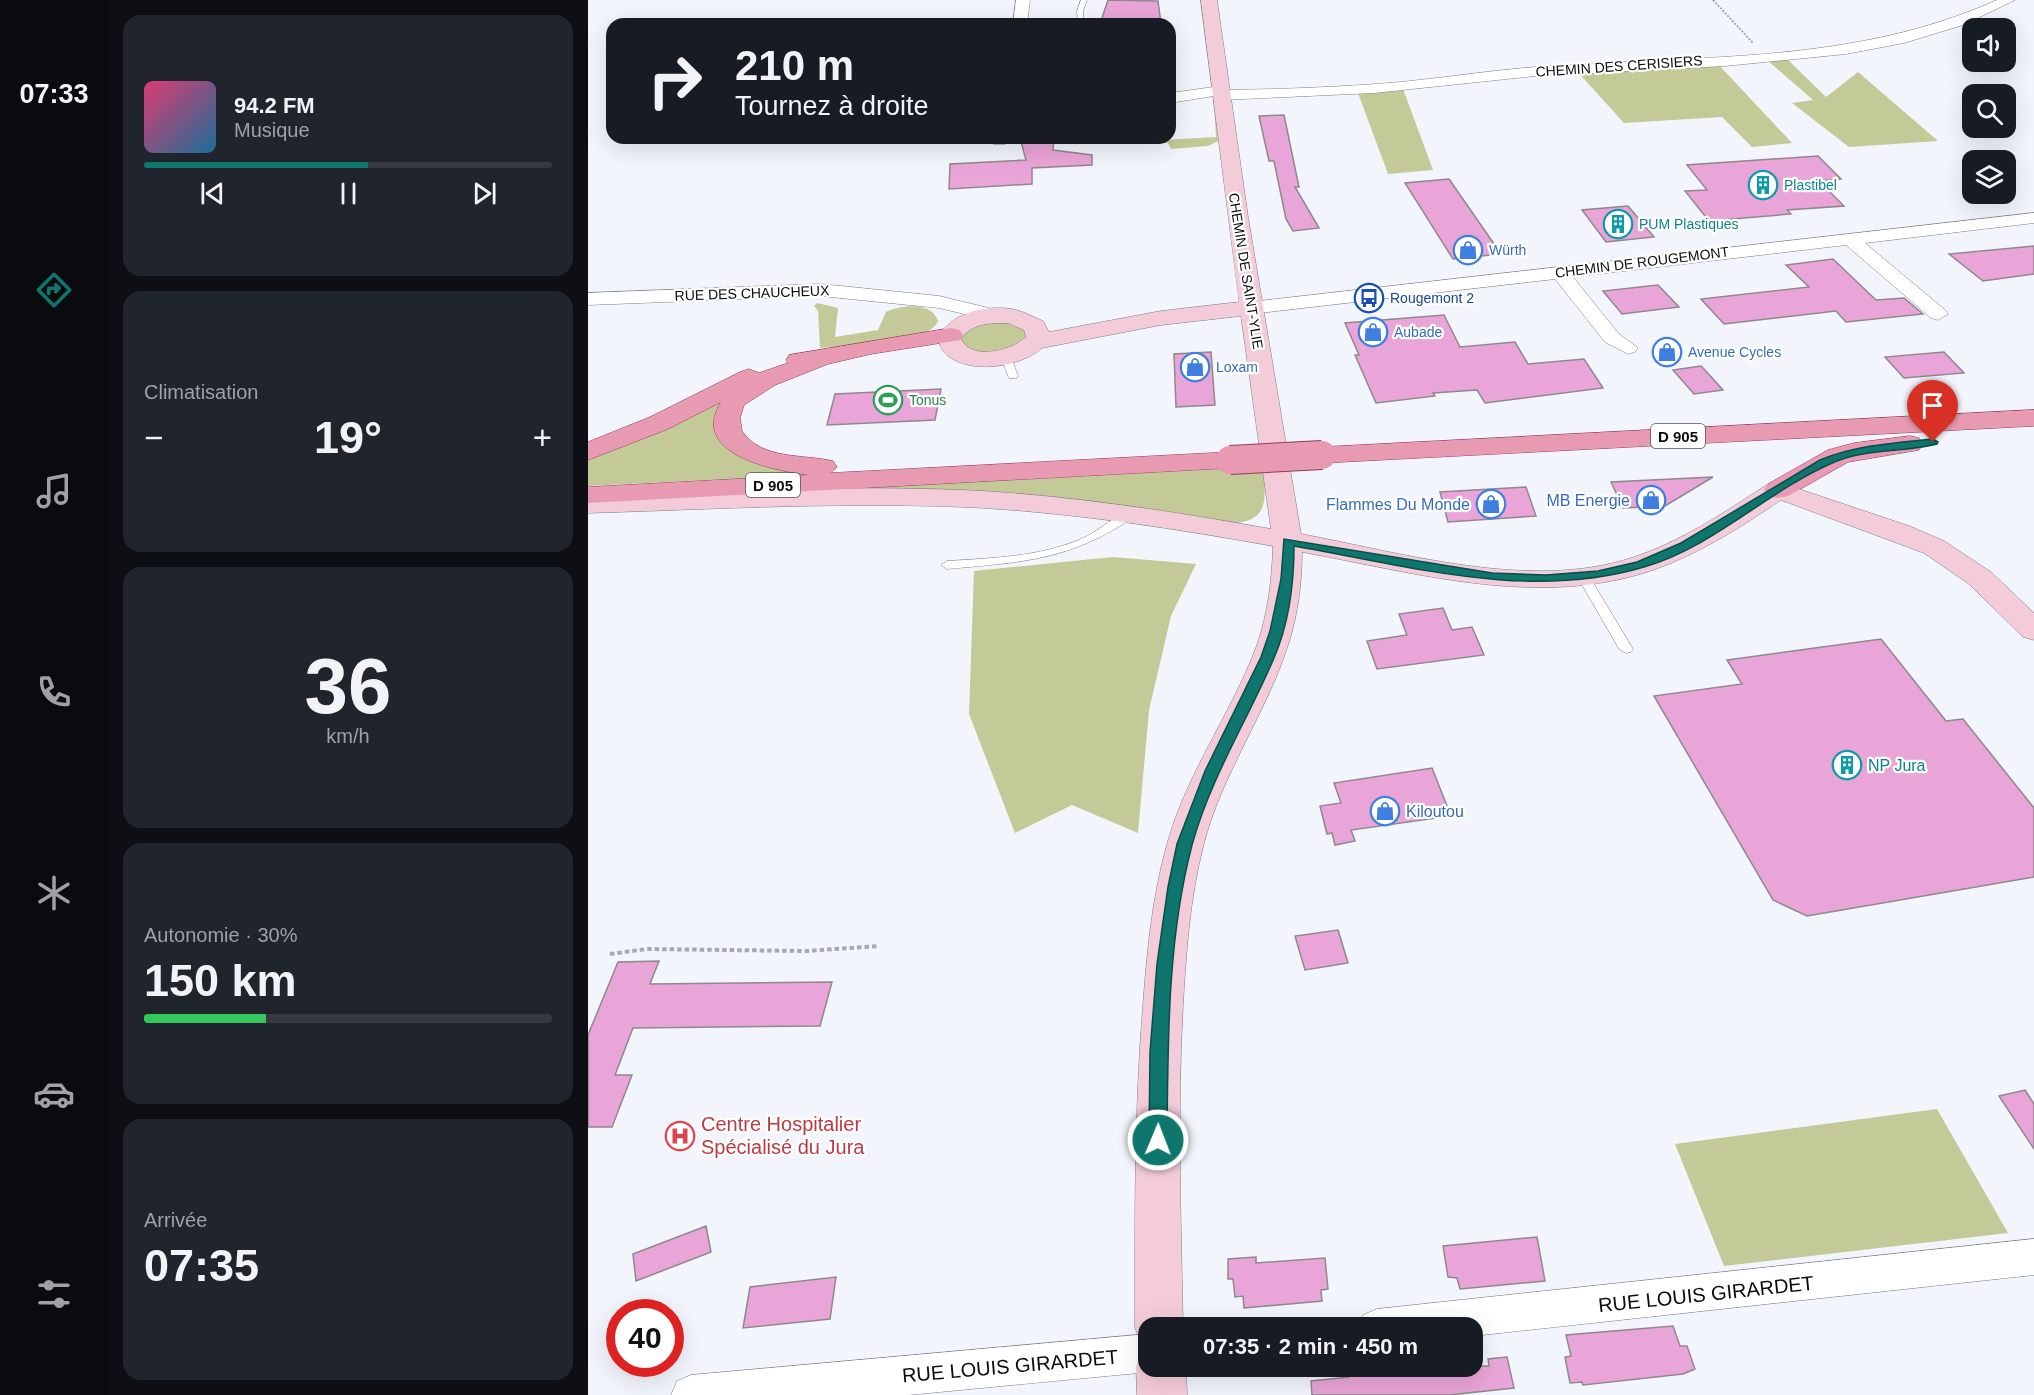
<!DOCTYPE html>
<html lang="fr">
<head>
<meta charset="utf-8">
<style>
	body { margin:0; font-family:Arial,sans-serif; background:#20242c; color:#f1f3f6; height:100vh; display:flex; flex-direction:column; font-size:22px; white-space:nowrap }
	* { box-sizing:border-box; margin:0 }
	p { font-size:20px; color:#9ea1a6 }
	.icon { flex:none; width:33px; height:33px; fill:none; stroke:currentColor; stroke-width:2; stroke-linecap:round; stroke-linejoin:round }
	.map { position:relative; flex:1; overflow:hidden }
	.panel { display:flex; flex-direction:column; gap:15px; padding:15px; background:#0d0f14; width:480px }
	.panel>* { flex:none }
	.hud { position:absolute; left:18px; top:18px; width:570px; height:126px; border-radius:18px; box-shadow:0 6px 24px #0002; background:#171b24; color:#f1f3f6; overflow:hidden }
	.buttons { position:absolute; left:1374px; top:18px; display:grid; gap:12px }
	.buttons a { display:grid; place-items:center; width:54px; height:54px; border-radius:12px; background:#171b24; box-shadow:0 6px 24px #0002; font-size:30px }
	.speed { position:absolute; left:18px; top:1299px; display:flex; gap:12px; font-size:30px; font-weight:700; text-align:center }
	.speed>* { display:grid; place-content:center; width:78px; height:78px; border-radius:50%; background:#171b24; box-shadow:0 6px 24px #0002; line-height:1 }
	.speed .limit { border:9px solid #d22; background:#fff; color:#111 }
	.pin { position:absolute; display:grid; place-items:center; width:51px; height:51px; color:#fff; margin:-62px -26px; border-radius:50% 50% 50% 0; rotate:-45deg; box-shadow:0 0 6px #0007 }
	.pin .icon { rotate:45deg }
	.me { position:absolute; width:66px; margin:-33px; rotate:1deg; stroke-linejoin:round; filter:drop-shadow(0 0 4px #0008) }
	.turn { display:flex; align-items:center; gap:21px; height:126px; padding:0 30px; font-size:27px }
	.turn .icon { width:78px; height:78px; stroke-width:2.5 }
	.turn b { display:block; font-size:42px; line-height:51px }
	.big { font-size:45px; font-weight:700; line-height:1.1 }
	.panel .card { flex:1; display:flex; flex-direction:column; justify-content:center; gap:9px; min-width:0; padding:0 21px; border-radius:18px; background:#20242c }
	.panel .dial { align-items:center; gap:0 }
	.dial b { font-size:78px; line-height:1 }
	.song { display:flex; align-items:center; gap:18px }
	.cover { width:72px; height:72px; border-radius:9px; background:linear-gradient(135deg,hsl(340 70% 55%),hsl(200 70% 35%)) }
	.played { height:6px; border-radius:3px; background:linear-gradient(90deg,#0f766e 55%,#363941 55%) }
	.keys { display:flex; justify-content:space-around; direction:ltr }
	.heat { display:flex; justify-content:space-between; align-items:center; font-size:33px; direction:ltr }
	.charge { height:9px; border-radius:4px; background:linear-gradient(90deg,#34c759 30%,#363941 0) }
	.trip { position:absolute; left:550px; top:1317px; width:345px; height:60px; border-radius:18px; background:#171b24; box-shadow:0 6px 24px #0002; font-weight:700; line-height:60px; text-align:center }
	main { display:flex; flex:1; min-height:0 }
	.menu { display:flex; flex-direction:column; width:108px; justify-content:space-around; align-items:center; background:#090b0e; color:#9ea1a6 }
	.menu .icon { width:42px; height:42px }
	.menu .current { color:#0f766e }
	.menu b { font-size:27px; color:#f1f3f6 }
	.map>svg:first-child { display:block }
</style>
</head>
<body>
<main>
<nav class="menu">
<b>07:33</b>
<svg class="icon current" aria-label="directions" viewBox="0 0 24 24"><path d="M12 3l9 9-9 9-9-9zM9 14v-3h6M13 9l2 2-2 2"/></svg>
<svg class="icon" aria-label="music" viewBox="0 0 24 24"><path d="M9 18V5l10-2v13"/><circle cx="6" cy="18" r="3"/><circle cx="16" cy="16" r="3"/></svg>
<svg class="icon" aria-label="phone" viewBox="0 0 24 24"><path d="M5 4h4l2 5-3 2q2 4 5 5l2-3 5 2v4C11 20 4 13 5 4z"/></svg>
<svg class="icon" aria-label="climate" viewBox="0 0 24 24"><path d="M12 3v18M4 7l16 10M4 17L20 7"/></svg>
<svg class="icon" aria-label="car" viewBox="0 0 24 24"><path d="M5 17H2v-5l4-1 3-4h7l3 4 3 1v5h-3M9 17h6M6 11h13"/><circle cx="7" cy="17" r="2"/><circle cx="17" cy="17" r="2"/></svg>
<svg class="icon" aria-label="filters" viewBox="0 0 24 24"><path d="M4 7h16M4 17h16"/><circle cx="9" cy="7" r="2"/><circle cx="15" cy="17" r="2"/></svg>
</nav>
<section class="panel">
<div class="card">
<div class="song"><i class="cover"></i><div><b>94.2 FM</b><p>Musique</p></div></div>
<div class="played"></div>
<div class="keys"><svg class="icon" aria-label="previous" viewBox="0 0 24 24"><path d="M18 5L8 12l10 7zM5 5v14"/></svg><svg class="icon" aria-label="pause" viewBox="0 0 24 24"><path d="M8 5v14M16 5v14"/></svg><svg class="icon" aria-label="next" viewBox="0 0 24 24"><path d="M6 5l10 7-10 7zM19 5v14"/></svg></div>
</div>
<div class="card"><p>Climatisation</p>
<div class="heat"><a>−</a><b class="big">19°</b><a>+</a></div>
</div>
<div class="card dial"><b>36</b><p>km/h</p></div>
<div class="card"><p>Autonomie · 30%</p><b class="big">150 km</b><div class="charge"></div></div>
<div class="card"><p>Arrivée</p><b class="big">07:35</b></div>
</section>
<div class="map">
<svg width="1446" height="1395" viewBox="0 0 1446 1395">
	<rect width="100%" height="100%" fill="#f2f5fc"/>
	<path fill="#c3ca97" d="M1198,58L1238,97L1270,72L1350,141L1261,147L1204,103L1225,100L1179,60Z
		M1128,62L1204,143L1164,147L1134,117L1036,123L987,69Z
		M815,89L845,170L800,174L770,93Z
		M626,102L630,141L620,146L583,149L580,143H574V140L628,137Z
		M229,303L250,308L247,337L290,330L298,312C312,305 344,301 350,321C342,344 255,345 232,348L230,311L226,306Z
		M414,321L436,327L440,336C419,352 395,362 373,342V336L383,327Z
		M134,398L131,423L218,475L0,486V457Z
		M650,468L655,473L676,472C678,505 679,521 641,524L263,489Z
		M525,557L608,564L583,616L561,710L550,833L484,805L427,833L381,714L386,571Z
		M1349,1109L1420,1233L1136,1266L1087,1144Z"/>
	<path fill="#e9a5d7" stroke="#8f888d" stroke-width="1.5" d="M520,0L570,1L573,24H512Z
		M696,115L711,187H707L731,228L705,231L698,219L686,161H681L671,116Z
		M432,138H466L465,150L504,155V165L444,168V184L361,189L362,164L438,160Z
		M1230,156L1253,179L1231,181L1256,206L1199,210L1203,214L1121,221L1097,191L1119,190L1099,165Z
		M861,179L913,254L865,259L817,183Z
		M1040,206L1066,237L1018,242L994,210Z
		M1446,246V274L1395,281L1361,254Z
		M1245,259L1288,300L1316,298L1335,314L1258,322L1248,311L1136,324L1113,299L1221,287L1198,265Z
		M1070,285L1091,307L1034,314L1015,291Z
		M856,315L872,347L927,342L940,364L996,359L1015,388L897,403L889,390L845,393L847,396L788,403L767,355H771L757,323Z
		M623,352L627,405L588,407L586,354Z
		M1356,352L1376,373L1316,378L1297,357Z
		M1113,366L1116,369L1135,390L1106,394L1085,370Z
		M353,389L347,420L239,425L247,394Z
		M1125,477L1077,506L1035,508L1023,482Z
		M938,487L948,516L860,522L852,492Z
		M855,608L864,630L884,627L896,655L789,669L779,641L819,635L811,614Z
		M1293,639L1358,721L1375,719L1446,808V877L1219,916L1185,900L1066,696L1154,684L1139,660Z
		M844,768L863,816L763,830L767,841L747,845L744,833L739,834L732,806L753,803L746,783Z
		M750,930L760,963L717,970L707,936Z
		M71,961L62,984L244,982L232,1026L45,1028L27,1075H44L24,1127H0V1035L30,962Z
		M1437,1090L1446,1104V1149L1411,1096Z
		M118,1226L123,1252L48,1281L45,1254Z
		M949,1237L957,1281L872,1289L869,1278L860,1277L855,1246Z
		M668,1257V1263L737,1258L740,1289L733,1290L734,1301L656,1308L655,1296L647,1297L645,1279H640V1259Z
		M248,1277L242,1319L155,1328L162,1287Z
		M1085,1326L1092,1346H1099L1107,1369L1095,1374L995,1385L994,1382L982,1383L977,1357L983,1356L978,1335Z
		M919,1357L926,1388L861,1395H724L723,1381L761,1377L760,1366H901L900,1359Z"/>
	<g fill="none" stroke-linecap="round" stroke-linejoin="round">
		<g stroke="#7b7d84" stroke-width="1">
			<path id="lane" d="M493,0H499L495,11L496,24H490L489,11Z
				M418,354L423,357L430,376L429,378H421L420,376L413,357Z
				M542,511L548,515L546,517C481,561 434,562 359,569L353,565L359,561C404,558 451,557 493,539C510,532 525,516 542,511Z
				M995,572L1001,576L1045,649L1043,652L1038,653L1031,649L989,576Z"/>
		</g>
		<g stroke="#7b7d84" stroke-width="1">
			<path id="street" d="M428,0H442L439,24H425Z
				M1409,0H1427L1375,25L1316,43L1258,54L1137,66L947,76L786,93L633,100L626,96L582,103V93L633,86L640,90C698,89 756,87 813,82C863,77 912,69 962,66C1115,55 1266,64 1409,0Z
				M405,138H427L417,144H405L403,141Z
				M1446,213V223L1277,243L1357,310L1360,314L1350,320L1343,318L1258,245L985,277L1031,334L1050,348L1047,352L1040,354L1017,342L967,279L663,314L653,308L663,302Z
				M233,284L351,296L417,312L420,316L410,322L351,308L233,296L0,305V293Z
				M1446,1239V1275L885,1336V1328H769L775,1315L789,1309Z
				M561,1334V1366H575L561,1372L320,1395H83L89,1381L103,1375Z"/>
		</g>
		<g stroke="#7b7d84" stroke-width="1">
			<path id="secondary" d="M613,0H629L660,217L713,534C815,553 942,591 1043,558C1093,542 1137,512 1180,484L1190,482L1321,526L1356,541L1403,572L1446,613V640L1435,637L1381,584L1336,553L1193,500C1153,527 1111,554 1065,570C951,609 829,573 714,552C714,582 710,613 701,642C679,713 633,774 615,847C602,898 598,952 595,1005C589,1112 593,1220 595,1328H561V1366H598L599,1395H549L548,1366L556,1349L560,1347L554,1344L547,1328C547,1220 546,1113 555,1005C559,952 564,899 578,848C597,775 643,715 669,645C680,613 684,580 685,546C590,529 493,514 396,508C264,501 132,509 0,513V497C132,492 264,484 395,491C492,497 588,512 683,529L653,316L573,325L454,348C433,367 382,375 359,355C354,351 352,345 349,339C362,313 396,305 424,309C435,311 445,317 455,321L461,332L573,311L651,302ZM420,323L436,330L438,337C423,351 384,361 373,339C383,323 403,323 420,323Z"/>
		</g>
		<g stroke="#923c58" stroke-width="1">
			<path id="primary" d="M363,328L372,330L375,335L372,340L283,354L240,364L187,385L156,405L152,418L154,431C173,460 215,454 245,461L249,467L242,473L642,452L652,454L656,460L652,466L642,468L0,503V487L221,475C187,471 100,454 133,402L80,429L0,460V442L62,417L152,372L161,369L171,373L200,363L198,360L201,355Z
				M1446,410V426L734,463L724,461L720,455L724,449L734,447Z
				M1322,436L1331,438L1335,444L1331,450L1260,462L1200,496L1190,498L1180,496L1176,490L1180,484L1240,450L1266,443Z"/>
		</g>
		<path stroke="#a7a9af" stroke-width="2" stroke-dasharray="2 1.5" stroke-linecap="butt" d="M1125,0L1165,43"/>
		<path stroke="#a7a9af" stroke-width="4" stroke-dasharray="4.5 3" stroke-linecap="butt" d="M22,954L59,949L219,951L291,946"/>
		<use href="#lane" fill="#fff" fill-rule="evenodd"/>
		<use href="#street" fill="#fff" fill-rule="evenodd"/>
		<use href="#secondary" fill="#f4ccd9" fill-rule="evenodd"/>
		<use href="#primary" fill="#e99ab3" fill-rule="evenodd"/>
		<g stroke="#923c58" stroke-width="30" stroke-linecap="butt">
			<path id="primary-bridge" d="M642,460L734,455"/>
		</g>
		<use href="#primary-bridge" stroke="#e99ab3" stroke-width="28"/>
	</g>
	<path fill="#0f766e" stroke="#0a4d48" stroke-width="1.5" d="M1345,439L1350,442L1349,444C1313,453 1276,448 1242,464C1177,493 1125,547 1056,567C942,601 820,566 706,546C706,584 701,623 686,658C659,721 622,779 604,845C579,940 580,1043 579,1140L576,1145L570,1148L563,1145L561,1140L562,1052L569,964L580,887L589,844L617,771L673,657L682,631L693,579L696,539L904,573L958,575L1010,571L1049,562L1093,543L1232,460C1268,445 1306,443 1345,439Z"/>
	<defs>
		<g id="building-ring" transform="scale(1.5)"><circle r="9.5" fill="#fff" stroke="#0f9aa8" stroke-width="1.5"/><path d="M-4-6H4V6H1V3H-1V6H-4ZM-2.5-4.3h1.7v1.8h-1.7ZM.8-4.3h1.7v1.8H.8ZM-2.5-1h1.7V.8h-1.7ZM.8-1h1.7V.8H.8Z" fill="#0f9aa8"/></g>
		<g id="shop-ring" transform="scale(1.5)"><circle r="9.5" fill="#fff" stroke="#3f7fe0" stroke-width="1.5"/><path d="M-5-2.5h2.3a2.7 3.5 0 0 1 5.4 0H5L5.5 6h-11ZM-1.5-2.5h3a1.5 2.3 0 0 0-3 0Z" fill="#3f7fe0"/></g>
		<g id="bus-ring" transform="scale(1.5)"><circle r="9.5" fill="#fff" stroke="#1a4fb4" stroke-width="1.5"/><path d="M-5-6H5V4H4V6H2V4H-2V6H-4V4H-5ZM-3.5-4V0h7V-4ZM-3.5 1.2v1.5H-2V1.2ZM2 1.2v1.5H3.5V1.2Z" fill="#1a4fb4"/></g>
		<g id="stadium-ring" transform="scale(1.5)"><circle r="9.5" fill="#fff" stroke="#2e9e5b" stroke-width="1.5"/><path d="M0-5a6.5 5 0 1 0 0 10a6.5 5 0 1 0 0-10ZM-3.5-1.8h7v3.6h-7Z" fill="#2e9e5b"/></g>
		<g id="hospital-ring" transform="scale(1.5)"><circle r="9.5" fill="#fff" stroke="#e0444e" stroke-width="1.5"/><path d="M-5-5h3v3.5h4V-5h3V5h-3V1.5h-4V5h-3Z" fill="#e0444e"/></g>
	</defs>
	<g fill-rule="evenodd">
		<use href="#building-ring" x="1175" y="185"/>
		<use href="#building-ring" x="1030" y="224"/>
		<use href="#shop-ring" x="880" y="250"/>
		<use href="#bus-ring" x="781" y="298"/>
		<use href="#shop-ring" x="785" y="332"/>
		<use href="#shop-ring" x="1079" y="352"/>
		<use href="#shop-ring" x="607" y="367"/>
		<use href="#stadium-ring" x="300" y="400"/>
		<use href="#shop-ring" x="1063" y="500"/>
		<use href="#shop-ring" x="903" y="504"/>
		<use href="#building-ring" x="1259" y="765"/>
		<use href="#shop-ring" x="797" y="811"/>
		<use href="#hospital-ring" x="92" y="1136"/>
	</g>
	<g text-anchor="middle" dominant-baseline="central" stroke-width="4.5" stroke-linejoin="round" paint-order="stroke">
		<g font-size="14" fill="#0b0c0f" stroke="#fff">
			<text transform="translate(1031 66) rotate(-4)">CHEMIN DES CERISIERS</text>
			<text transform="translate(1054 262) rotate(-7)">CHEMIN DE ROUGEMONT</text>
			<text transform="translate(658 271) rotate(81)">CHEMIN DE SAINT-YLIE</text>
			<text transform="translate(164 293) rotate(-2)">RUE DES CHAUCHEUX</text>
		</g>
		<g font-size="14" fill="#0d838f" stroke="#fff" text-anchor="start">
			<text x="1196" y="185">Plastibel</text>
			<text x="1051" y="224">PUM Plastiques</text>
		</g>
		<g font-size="14" fill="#366cbe" stroke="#fff" text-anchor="start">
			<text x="901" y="250">Würth</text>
			<text x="806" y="332">Aubade</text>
			<text x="1100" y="352">Avenue Cycles</text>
			<text x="628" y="367">Loxam</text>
		</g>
		<g font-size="14" fill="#164399" stroke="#fff" text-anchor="start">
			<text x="802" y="298">Rougemont 2</text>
		</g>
		<g font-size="14" fill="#27864d" stroke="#fff" text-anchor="start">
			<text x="321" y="400">Tonus</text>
		</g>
		<g fill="#fff" stroke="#545557" stroke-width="1.5">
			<rect x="1063" y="424" width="54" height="24" rx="4.5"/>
			<rect x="158" y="473" width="54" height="24" rx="4.5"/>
		</g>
		<g font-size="15" font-weight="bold" fill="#0b0c0f">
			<text x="1090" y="436">D 905</text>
			<text x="185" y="485">D 905</text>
		</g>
		<g font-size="16" fill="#366cbe" stroke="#fff" text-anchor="end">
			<text x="1042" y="500">MB Energie</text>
			<text x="882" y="504">Flammes Du Monde</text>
			<text x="818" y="811" text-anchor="start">Kiloutou</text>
		</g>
		<g font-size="16" fill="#0d838f" stroke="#fff" text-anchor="start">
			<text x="1280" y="765">NP Jura</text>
		</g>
		<g font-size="20" fill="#be3a42" stroke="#fff" text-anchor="start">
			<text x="113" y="1124">Centre Hospitalier<tspan x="113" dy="23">Spécialisé du Jura</tspan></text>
		</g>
		<g font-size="20" fill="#0b0c0f" stroke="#fff">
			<text transform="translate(1118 1294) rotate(-6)">RUE LOUIS GIRARDET</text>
			<text transform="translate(422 1366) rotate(-5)">RUE LOUIS GIRARDET</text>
		</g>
	</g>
</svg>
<div class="buttons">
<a><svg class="icon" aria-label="sound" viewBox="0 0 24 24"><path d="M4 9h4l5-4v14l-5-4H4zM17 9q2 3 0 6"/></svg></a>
<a><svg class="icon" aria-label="search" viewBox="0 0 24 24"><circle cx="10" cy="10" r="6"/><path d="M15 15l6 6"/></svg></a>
<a><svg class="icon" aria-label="layers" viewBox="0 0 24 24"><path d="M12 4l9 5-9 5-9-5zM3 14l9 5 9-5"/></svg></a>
</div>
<div class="speed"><div class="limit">40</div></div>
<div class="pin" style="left:1345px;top:442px;background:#d93025"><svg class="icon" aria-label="arrive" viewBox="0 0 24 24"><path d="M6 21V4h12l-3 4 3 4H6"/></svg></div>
<svg class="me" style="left:570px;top:1140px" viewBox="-20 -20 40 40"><circle r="17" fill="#0f766e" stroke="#fff" stroke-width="3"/><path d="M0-11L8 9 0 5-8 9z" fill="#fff"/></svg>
<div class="trip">07:35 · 2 min · 450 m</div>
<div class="hud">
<div class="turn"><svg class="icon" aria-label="right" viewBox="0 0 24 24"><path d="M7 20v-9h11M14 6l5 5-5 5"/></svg><div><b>210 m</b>Tournez à droite</div></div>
</div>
</div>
</main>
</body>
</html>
